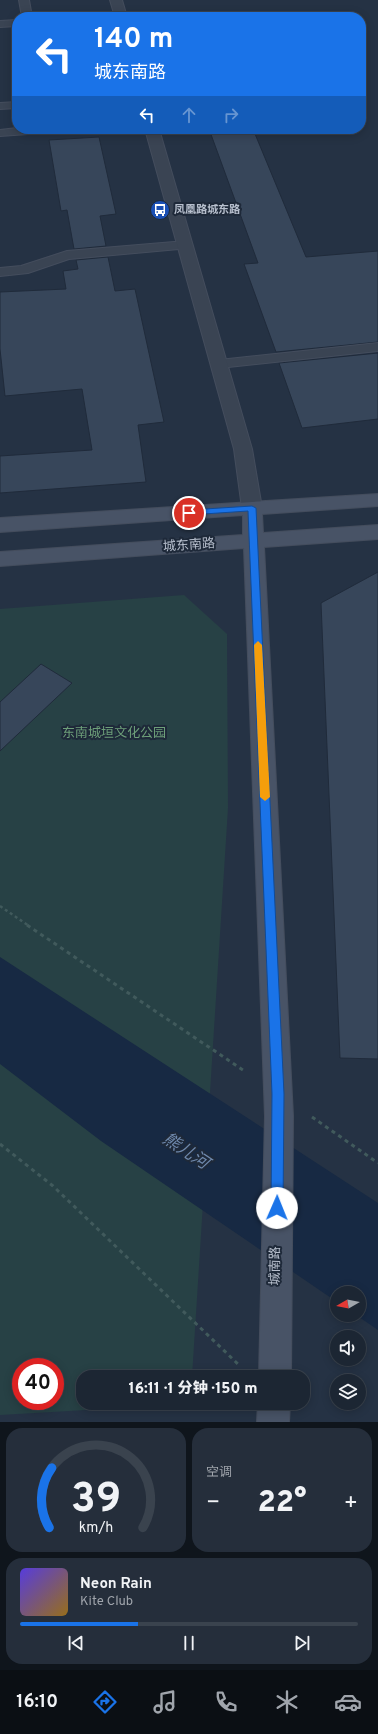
<!DOCTYPE html>
<html lang="zh">
<head>
<meta charset="utf-8">
<style>
	body { margin:0; font-family:Overpass,"Noto Sans SC",sans-serif; background:#252e3b; color:#f1f3f6; height:100vh; display:flex; flex-direction:column; font-size:15px; white-space:nowrap }
	* { box-sizing:border-box; margin:0 }
	p { font-size:13px; color:#a0a5ac }
	.icon { flex:none; width:22px; height:22px; fill:none; stroke:currentColor; stroke-width:2; stroke-linecap:round; stroke-linejoin:round }
	.map { position:relative; height:1422px; overflow:hidden }
	.side { display:flex; flex-direction:column; gap:6px; padding:6px; background:#0f151c; flex:1 }
	.side>* { flex:none }
	.banner { position:absolute; left:12px; top:12px; width:354px; height:122px; border-radius:16px; box-shadow:0 2px 10px #0003,0 0 0 1px #3a434e; background:#1a73e8; color:#fff; overflow:hidden }
	.needle { width:26px; rotate:261deg }
	.tools { position:absolute; left:330px; top:1286px; display:grid; gap:8px }
	.tools a { display:grid; place-items:center; width:36px; height:36px; border-radius:50%; background:#1c2633; box-shadow:0 2px 10px #0003,0 0 0 1px #3a434e; font-size:20px }
	.speed { position:absolute; left:12px; top:1358px; display:flex; gap:8px; font-size:20px; font-weight:700; text-align:center }
	.speed>* { display:grid; place-content:center; width:52px; height:52px; border-radius:50%; background:#1c2633; box-shadow:0 2px 10px #0003,0 0 0 1px #3a434e; line-height:1 }
	.speed .limit { border:6px solid #d22; background:#fff; color:#111 }
	.pin { position:absolute; display:grid; place-items:center; width:34px; height:34px; color:#fff; margin:-17px; border:2px solid #fff; border-radius:50%; box-shadow:0 1px 4px #0007 }
	.me { position:absolute; width:44px; margin:-22px; rotate:1deg; stroke-linejoin:round; filter:drop-shadow(0 0 3px #0008) }
	.turn { display:flex; align-items:center; gap:14px; height:84px; padding:0 16px; font-size:18px }
	.turn .icon { width:52px; height:52px; stroke-width:2.5 }
	.turn b { display:block; font-size:28px; line-height:34px }
	.lanes { display:flex; align-items:center; height:38px; padding:0 16px; background:#0003; justify-content:center; gap:20px; direction:ltr }
	.lanes .off { opacity:.35 }
	.big { font-size:30px; font-weight:800; line-height:1.1 }
	.side .card { flex:1; display:flex; flex-direction:column; justify-content:center; gap:6px; min-width:0; padding:0 14px; border-radius:16px; background:#252e3b }
	.side .dial { align-items:center; gap:0 }
	.dial svg { height:104px; overflow:visible; fill:none; stroke:#3a434e; stroke-width:7; stroke-linecap:round; text-anchor:middle }
	.dial text { fill:#f1f3f6; stroke:none }
	.song { display:flex; align-items:center; gap:12px }
	.cover { width:48px; height:48px; border-radius:6px; background:linear-gradient(135deg,hsl(250 70% 55%),hsl(40 70% 35%)) }
	.played { height:4px; border-radius:2px; background:linear-gradient(90deg,#1a73e8 35%,#3a434e 35%) }
	.keys { display:flex; justify-content:space-around; direction:ltr }
	.heat { display:flex; justify-content:space-between; align-items:center; font-size:22px; direction:ltr }
	.side .tiles { flex:1; display:grid; gap:6px; grid-template-columns:1fr 1fr }
	.card:last-child { grid-column:span 2 }
	.trip { position:absolute; left:76px; top:1370px; width:234px; height:40px; border-radius:16px; background:#1c2633; box-shadow:0 2px 10px #0003,0 0 0 1px #3a434e; font-weight:800; line-height:40px; text-align:center }
	.dock { display:flex; height:64px; justify-content:space-around; align-items:center; background:#0b0f14; color:#a0a5ac }
	.dock .icon { width:28px; height:28px }
	.dock .on { color:#1a73e8 }
	.dock b { font-size:18px; color:#f1f3f6 }
	.map>svg:first-child { display:block }
</style>
</head>
<body>
<div class="map">
<svg width="378" height="1422" viewBox="0 0 378 1422">
	<rect width="100%" height="100%" fill="#253244"/>
	<path fill="#274145" fill-rule="evenodd" d="M184,595L227,634L228,808L192,1377H83V1403L190,1404L0,1415V609ZM21,1367H55V1401H21Z"/>
	<path fill="#172943" d="M0,957L378,1203V1330L356,1315H359V1293H337V1302L101,1141L0,1064Z"/>
	<path fill="#37465a" stroke="#202b3b" d="M209,129H253L306,257L378,251V342L276,352L244,264L258,263Z
		M99,137L116,214L100,216L106,246L74,249L67,210L61,211L49,140Z
		M108,257L115,291L135,289L164,422L138,425L146,482L0,493V456L92,450L82,389L5,396L0,349V292L66,289L63,271L78,269L76,260Z
		M378,353V419L302,428L279,363Z
		M378,572V1059L340,1058L321,603Z
		M41,664L72,683L0,751V702Z"/>
	<g fill="none" stroke-linecap="round" stroke-linejoin="round">
		<g stroke="#444d5d" stroke-width="2">
			<path id="lane" d="M19,0H29L32,17H22Z
				M120,13L123,14L124,17H100L105,14Z
				M17,20V26L0,27V21Z
				M17,102V108L0,109V103Z
				M17,128V129H62L56,132L0,136V130Z
				M186,241L192,245L190,248L69,259L28,273L0,276V268L21,266L67,251Z
				M378,343V351L219,368L214,367L212,364L214,361L219,360Z"/>
		</g>
		<g stroke="#444d5d" stroke-width="2">
			<path id="street" d="M110,0H122L127,17H115Z
				M145,129H159L252,449L262,508L259,513L252,514L245,513L242,508L234,449Z"/>
		</g>
		<g stroke="#444d5d" stroke-width="2">
			<path id="secondary" d="M378,494V506L262,514L263,533L378,525V539L264,547L293,1116L291,1377H259L265,1116L244,548L0,566V552L243,535V515L0,532V518Z
				M258,1403H290L289,1422H257Z"/>
		</g>
		<path stroke="#415a5c" stroke-width="2.5" stroke-dasharray="3 3" stroke-linecap="butt" d="M0,906L29,926"/>
		<path stroke="#415a5c" stroke-width="3" stroke-dasharray="4 4" stroke-linecap="butt" d="M27,925L243,1070
			M312,1117L378,1163
			M0,1144L53,1186L240,1366"/>
		<use href="#lane" fill="#3a4453" fill-rule="evenodd"/>
		<use href="#street" fill="#3a4453" fill-rule="evenodd"/>
		<use href="#secondary" fill="#485366" fill-rule="evenodd"/>
	</g>
	<path fill="#1a73e8" stroke="#114b97" d="M252,506L256,508L284,1094L283,1208L282,1212L277,1214L273,1212L271,1208L272,1094L248,511L189,515L185,513L189,510Z"/>
	<path fill="#f59e0b" d="M258,641L262,645L270,797L265,801L260,797L254,645Z"/>
	<defs>
		<g id="bus-disc" transform="scale(1)"><circle r="9.5" fill="#1a4fb4" stroke="#1e2939"/><path d="M-5-6H5V4H4V6H2V4H-2V6H-4V4H-5ZM-3.5-4V0h7V-4ZM-3.5 1.2v1.5H-2V1.2ZM2 1.2v1.5H3.5V1.2Z" fill="#fff"/></g>
	</defs>
	<g fill-rule="evenodd">
		<use href="#bus-disc" x="160" y="210"/>
	</g>
	<g text-anchor="middle" dominant-baseline="central" stroke-width="4" stroke-linejoin="round" paint-order="stroke">
		<g font-size="11" font-weight="bold" fill="#b7bfcd" stroke="#1e2939" text-anchor="start">
			<text x="174" y="210">凤凰路城东路</text>
		</g>
		<g font-size="13" fill="#b7bfcd" stroke="#1e2939">
			<text transform="translate(189 546) rotate(-4)">城东南路</text>
			<text transform="translate(276 1266) rotate(-89)">城南路</text>
		</g>
		<g font-size="13" fill="#6d9f79" stroke="#1e2939">
			<text x="114" y="734">东南城垣文化公园</text>
		</g>
		<g font-size="17" font-style="italic" fill="#6f89ad" stroke="#1e2939">
			<text transform="translate(185 1152) rotate(33)">熊儿河</text>
		</g>
	</g>
</svg>
<div class="tools">
<a><svg class="needle" viewBox="-14 -14 28 28"><path d="M0-13l5 13h-10z" fill="#e53935"/><path d="M0 13l5-13h-10z" fill="#a0a5ac"/></svg></a>
<a><svg class="icon" aria-label="sound" viewBox="0 0 24 24"><path d="M4 9h4l5-4v14l-5-4H4zM17 9q2 3 0 6"/></svg></a>
<a><svg class="icon" aria-label="layers" viewBox="0 0 24 24"><path d="M12 4l9 5-9 5-9-5zM3 14l9 5 9-5"/></svg></a>
</div>
<div class="speed"><div class="limit">40</div></div>
<div class="pin" style="left:189px;top:513px;background:#d93025"><svg class="icon" aria-label="arrive" viewBox="0 0 24 24"><path d="M6 21V4h12l-3 4 3 4H6"/></svg></div>
<svg class="me" style="left:277px;top:1208px" viewBox="-20 -20 40 40"><circle r="19" fill="#fff"/><path d="M0-13L10 11 0 6-10 11z" fill="#1a73e8"/></svg>
<div class="trip">16:11 · 1 分钟 · 150 m</div>
<div class="banner">
<div class="turn"><svg class="icon" aria-label="left" viewBox="0 0 24 24"><path d="M17 20v-9H6M10 6l-5 5 5 5"/></svg><div><b>140 m</b>城东南路</div></div>
<div class="lanes"><svg class="icon" aria-label="left" viewBox="0 0 24 24"><path d="M17 20v-9H6M10 6l-5 5 5 5"/></svg><svg class="icon off" aria-label="ahead" viewBox="0 0 24 24"><path d="M12 20V5M6 11l6-6 6 6"/></svg><svg class="icon off" aria-label="right" viewBox="0 0 24 24"><path d="M7 20v-9h11M14 6l5 5-5 5"/></svg></div>
</div>
</div>
<section class="side">
<div class="tiles">
<div class="card dial"><svg viewBox="0 0 100 80">
<path d="M14 69A42 42 0 1 1 86 69"/>
<path d="M14 69A42 42 0 0 1 16 23" stroke="#1a73e8"/>
<text x="50" y="56" font-size="32" font-weight="700">39</text>
<text x="50" y="72" font-size="11">km/h</text>
</svg></div>
<div class="card"><p>空调</p>
<div class="heat"><a>−</a><b class="big">22°</b><a>+</a></div>
</div>
<div class="card">
<div class="song"><i class="cover"></i><div><b>Neon Rain</b><p>Kite Club</p></div></div>
<div class="played"></div>
<div class="keys"><svg class="icon" aria-label="previous" viewBox="0 0 24 24"><path d="M18 5L8 12l10 7zM5 5v14"/></svg><svg class="icon" aria-label="pause" viewBox="0 0 24 24"><path d="M8 5v14M16 5v14"/></svg><svg class="icon" aria-label="next" viewBox="0 0 24 24"><path d="M6 5l10 7-10 7zM19 5v14"/></svg></div>
</div>
</div>
</section>
<nav class="dock">
<b>16:10</b>
<svg class="icon on" aria-label="directions" viewBox="0 0 24 24"><path d="M12 3l9 9-9 9-9-9zM9 14v-3h6M13 9l2 2-2 2"/></svg>
<svg class="icon" aria-label="music" viewBox="0 0 24 24"><path d="M9 18V5l10-2v13"/><circle cx="6" cy="18" r="3"/><circle cx="16" cy="16" r="3"/></svg>
<svg class="icon" aria-label="phone" viewBox="0 0 24 24"><path d="M5 4h4l2 5-3 2q2 4 5 5l2-3 5 2v4C11 20 4 13 5 4z"/></svg>
<svg class="icon" aria-label="climate" viewBox="0 0 24 24"><path d="M12 3v18M4 7l16 10M4 17L20 7"/></svg>
<svg class="icon" aria-label="car" viewBox="0 0 24 24"><path d="M5 17H2v-5l4-1 3-4h7l3 4 3 1v5h-3M9 17h6M6 11h13"/><circle cx="7" cy="17" r="2"/><circle cx="17" cy="17" r="2"/></svg>
</nav>
</body>
</html>
